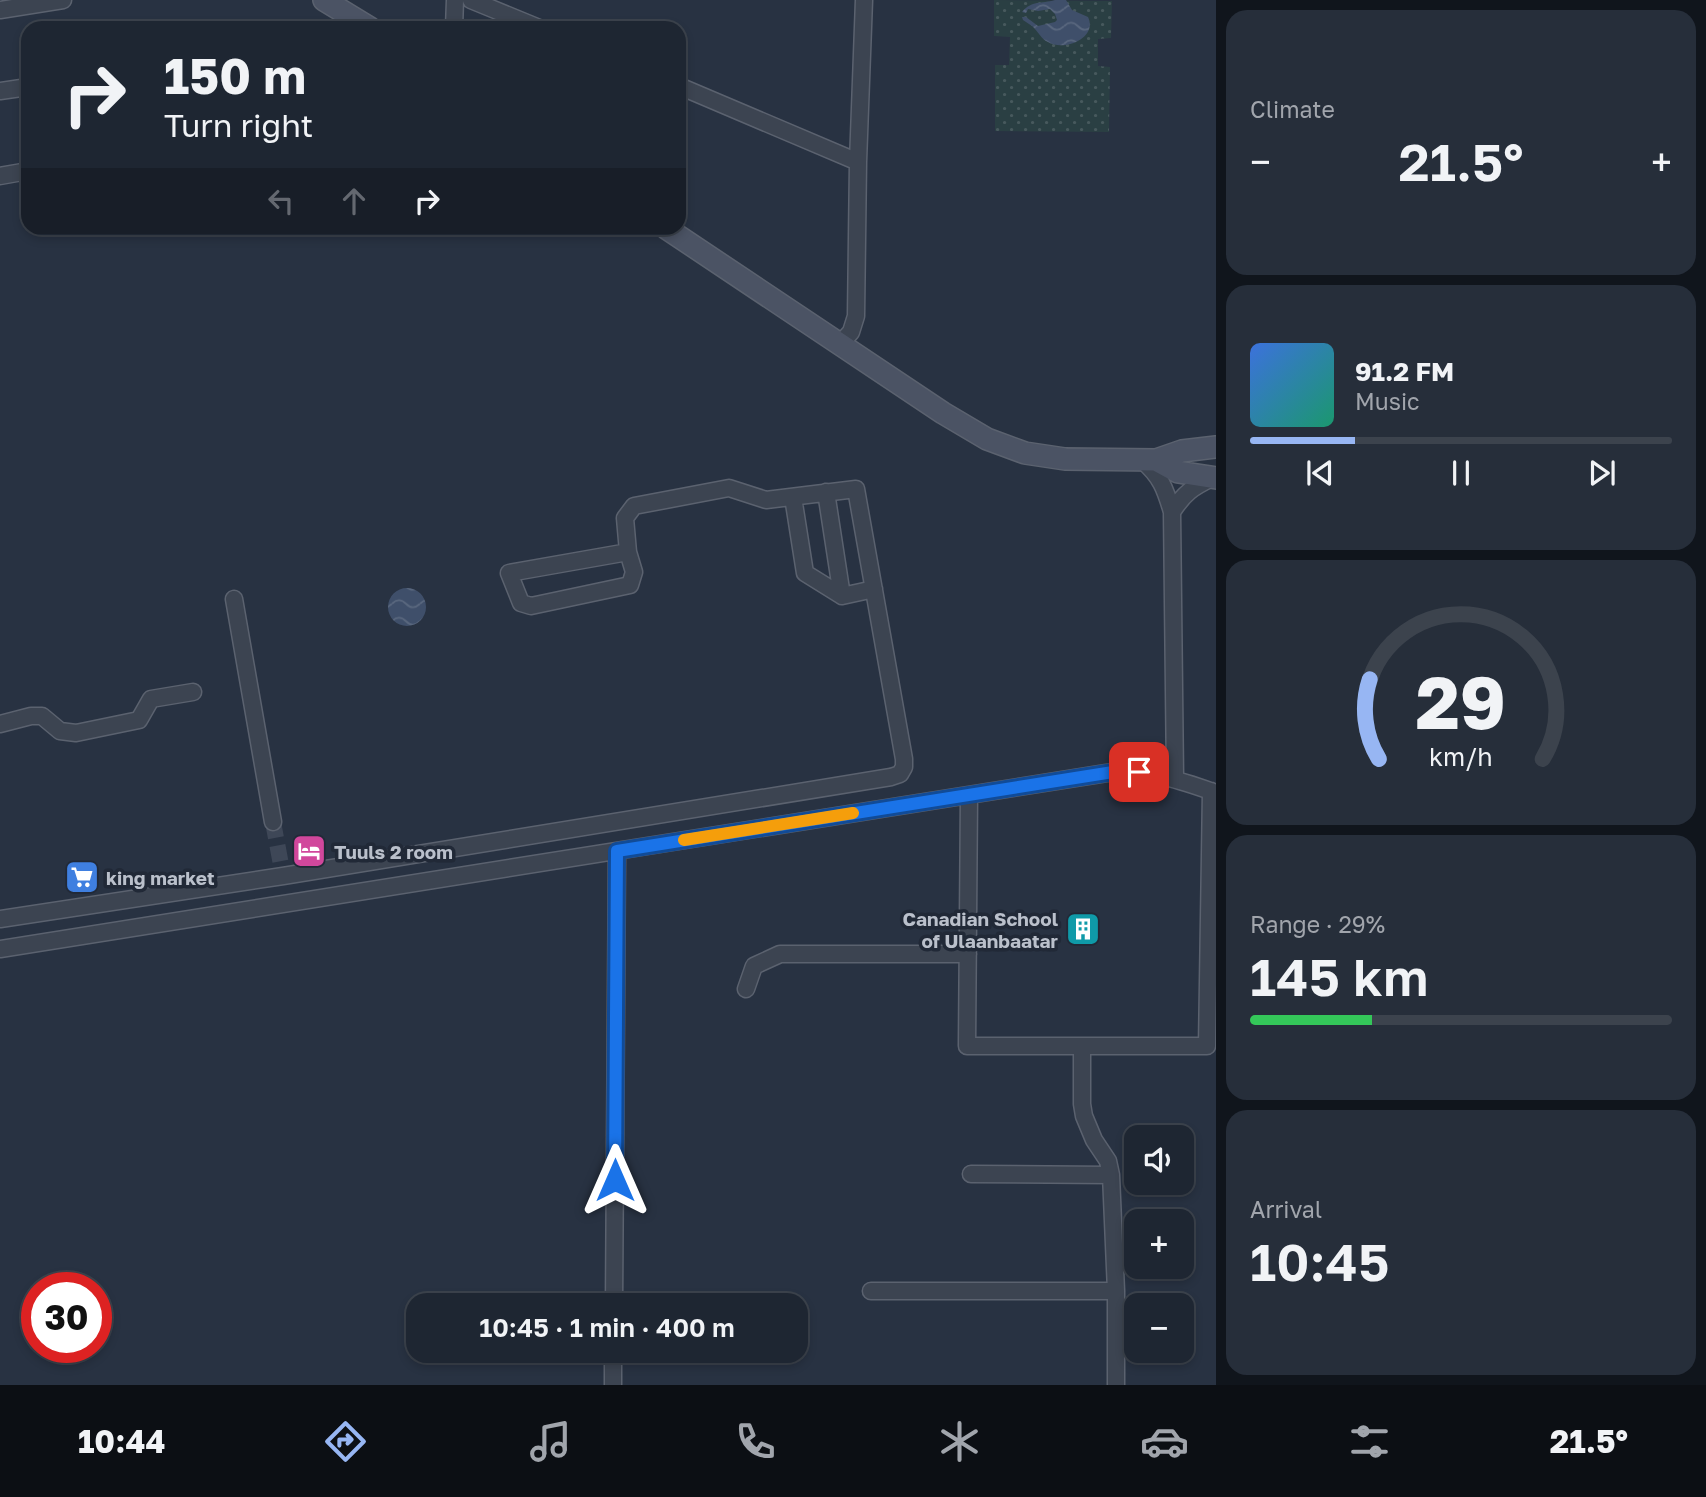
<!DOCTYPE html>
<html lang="en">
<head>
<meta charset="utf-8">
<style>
	body { margin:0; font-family:"Golos Text",sans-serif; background:#262e3a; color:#f1f3f6; height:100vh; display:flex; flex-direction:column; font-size:26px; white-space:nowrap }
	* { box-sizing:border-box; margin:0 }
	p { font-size:23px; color:#a1a5ac }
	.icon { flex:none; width:38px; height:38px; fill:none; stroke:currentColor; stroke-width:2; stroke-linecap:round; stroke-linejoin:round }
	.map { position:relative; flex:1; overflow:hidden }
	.drawer { display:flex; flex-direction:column; gap:10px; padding:10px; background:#10151c; width:490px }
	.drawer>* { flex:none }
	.top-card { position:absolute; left:21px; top:21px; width:665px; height:214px; border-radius:21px; box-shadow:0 4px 10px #0003,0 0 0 2px #3c434d; background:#1e2632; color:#f1f3f6; overflow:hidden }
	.fabs { position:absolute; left:1124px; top:1125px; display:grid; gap:14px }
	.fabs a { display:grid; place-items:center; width:70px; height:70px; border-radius:14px; background:#1e2632; box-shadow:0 4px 10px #0003,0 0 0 2px #3c434d; font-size:35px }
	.speed { position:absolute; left:21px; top:1272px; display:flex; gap:14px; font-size:35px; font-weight:700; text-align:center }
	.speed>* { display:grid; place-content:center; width:91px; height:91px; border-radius:50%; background:#1e2632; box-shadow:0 4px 10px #0003,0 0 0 2px #3c434d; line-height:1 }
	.speed .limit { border:10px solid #d22; background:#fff; color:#111 }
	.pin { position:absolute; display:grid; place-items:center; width:60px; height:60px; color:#fff; margin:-30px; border-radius:14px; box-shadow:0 4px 10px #0006 }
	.me { position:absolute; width:77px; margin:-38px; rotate:0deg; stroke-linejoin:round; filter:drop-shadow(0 0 5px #0008) }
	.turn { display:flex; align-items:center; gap:24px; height:147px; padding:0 28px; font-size:32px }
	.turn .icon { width:91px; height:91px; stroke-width:2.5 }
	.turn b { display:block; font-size:49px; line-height:60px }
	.lanes { display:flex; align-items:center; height:66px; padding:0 28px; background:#0003; justify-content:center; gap:35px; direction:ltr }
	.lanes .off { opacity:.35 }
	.big { font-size:52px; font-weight:600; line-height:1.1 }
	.drawer .tile { flex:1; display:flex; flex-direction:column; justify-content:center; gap:10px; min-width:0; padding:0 24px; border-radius:21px; background:#262e3a }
	.drawer .dial { align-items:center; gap:0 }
	.dial svg { height:182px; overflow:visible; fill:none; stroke:#3c434d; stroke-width:7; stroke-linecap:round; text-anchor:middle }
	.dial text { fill:#f1f3f6; stroke:none }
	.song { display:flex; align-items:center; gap:21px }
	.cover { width:84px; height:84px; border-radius:10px; background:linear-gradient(135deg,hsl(220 70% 55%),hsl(160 70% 35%)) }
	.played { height:7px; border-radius:4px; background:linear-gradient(90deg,#97b6f3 25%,#3c434d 25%) }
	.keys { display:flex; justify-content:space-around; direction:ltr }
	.heat { display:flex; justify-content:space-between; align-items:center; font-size:38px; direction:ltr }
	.charge { height:10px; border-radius:5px; background:linear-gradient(90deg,#34c759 29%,#3c434d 0) }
	.trip { position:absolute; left:406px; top:1293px; width:402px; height:70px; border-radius:21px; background:#1e2632; box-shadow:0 4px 10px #0003,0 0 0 2px #3c434d; font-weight:600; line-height:70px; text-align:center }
	.tabs { display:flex; height:112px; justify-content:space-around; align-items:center; background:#0c0f14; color:#a1a5ac }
	.tabs .icon { width:49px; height:49px }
	.tabs .current { color:#97b6f3 }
	.tabs b { font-size:32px; color:#f1f3f6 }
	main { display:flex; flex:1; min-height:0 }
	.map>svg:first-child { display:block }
</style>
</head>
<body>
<main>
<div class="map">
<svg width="1216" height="1385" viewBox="0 0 1216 1385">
	<defs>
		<pattern id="park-dots" width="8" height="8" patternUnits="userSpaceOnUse" patternTransform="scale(1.75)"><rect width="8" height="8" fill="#2a3f43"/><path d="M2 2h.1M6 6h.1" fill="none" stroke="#47595d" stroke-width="1.8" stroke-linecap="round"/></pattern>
		<pattern id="water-waves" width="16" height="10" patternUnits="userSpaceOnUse" patternTransform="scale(1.75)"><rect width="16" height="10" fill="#3f4f6a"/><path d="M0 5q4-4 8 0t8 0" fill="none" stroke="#59677e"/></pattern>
	</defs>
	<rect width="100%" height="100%" fill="#283242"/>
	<path fill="url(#park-dots)" d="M994,0L1112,1L1111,38L1098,39V66L1110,67L1109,132L995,131V65H1009L1010,37L994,36Z"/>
	<path fill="url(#water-waves)" d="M1055,0H1066L1072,10L1088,17C1098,38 1064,52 1048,42C1041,39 1038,31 1032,26C1029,24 1026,22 1023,20L1022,17H1026L1038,26L1055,22L1057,20L1055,14L1050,9L1038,11L1028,9L1026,13L1022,12C1032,0 1041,4 1055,0Z
		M388 607a19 19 0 1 1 38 0a19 19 0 1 1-38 0Z"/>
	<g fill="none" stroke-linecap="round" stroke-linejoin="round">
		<path stroke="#3e4757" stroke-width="16" stroke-dasharray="16 8" stroke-linecap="butt" d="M273,822L282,870"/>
		<g stroke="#5b626f" stroke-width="19">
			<path id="street" d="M471,0L539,28
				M0,10L63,0
				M454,28L455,0
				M679,86L858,162
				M0,91L28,87
				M0,176L28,171
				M841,343L851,332L856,316L858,162L864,0
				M1142,460C1161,477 1165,488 1172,512L1175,778
				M826,492L842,596
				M793,497L805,573L842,596L874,589
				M1172,512C1184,493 1193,487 1212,478
				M234,599L273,822
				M0,724L31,716H42L60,731L76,733L139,720L151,699L193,692
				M969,795L967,1046H1207L1211,791
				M0,919L283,876L891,777L900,774L904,767V759L856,489L766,500L729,488L634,506L625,518L628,552L509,573L521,603L531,606L630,585L634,572L628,552
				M0,949L1113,772C1155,772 1177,779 1216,793
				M746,989L754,966L780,954H968
				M1082,1047V1104L1084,1116L1094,1140L1108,1161L1111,1175L1116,1291V1385
				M971,1174L1111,1175
				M871,1291H1116
				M614,1306L617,851
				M613,1385V1351"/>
		</g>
		<g stroke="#5b626f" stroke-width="24">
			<path id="secondary" d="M324,0L370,28
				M666,228L943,413L987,439L1025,453L1065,459L1156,460L1182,451L1216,447
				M1156,460L1178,472L1216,478"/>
		</g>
		<use href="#street" stroke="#3c4451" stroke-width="16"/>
		<use href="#secondary" stroke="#4b5364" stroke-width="21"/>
	</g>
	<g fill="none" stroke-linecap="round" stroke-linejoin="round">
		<g stroke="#114b97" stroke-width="18">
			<path id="route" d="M615,1180L617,851L1113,772H1139"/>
		</g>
		<use href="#route" stroke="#1a73e8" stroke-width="12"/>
		<path stroke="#f59e0b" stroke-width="12" d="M684,840L853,813"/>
	</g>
	<defs>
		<g id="hotel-square" transform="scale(1.75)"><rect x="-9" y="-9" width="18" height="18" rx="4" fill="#d1479c" stroke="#212937"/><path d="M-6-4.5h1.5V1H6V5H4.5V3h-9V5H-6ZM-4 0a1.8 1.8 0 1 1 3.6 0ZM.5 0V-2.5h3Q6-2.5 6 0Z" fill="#fff"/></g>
		<g id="supermarket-square" transform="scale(1.75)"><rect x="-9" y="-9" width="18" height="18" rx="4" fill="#3f7fe0" stroke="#212937"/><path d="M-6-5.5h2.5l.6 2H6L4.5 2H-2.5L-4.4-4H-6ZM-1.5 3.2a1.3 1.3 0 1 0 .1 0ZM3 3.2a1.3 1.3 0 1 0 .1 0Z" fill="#fff"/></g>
		<g id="building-square" transform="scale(1.75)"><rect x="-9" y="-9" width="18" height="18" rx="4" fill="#0f9aa8" stroke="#212937"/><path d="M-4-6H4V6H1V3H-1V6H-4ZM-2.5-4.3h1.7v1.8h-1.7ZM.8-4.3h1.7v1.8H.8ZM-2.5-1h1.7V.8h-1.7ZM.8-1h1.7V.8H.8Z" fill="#fff"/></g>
	</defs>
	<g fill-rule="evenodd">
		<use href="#hotel-square" x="309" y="851"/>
		<use href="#supermarket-square" x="82" y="877"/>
		<use href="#building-square" x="1083" y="929"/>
	</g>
	<g text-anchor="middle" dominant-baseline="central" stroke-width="7" stroke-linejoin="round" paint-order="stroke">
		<g font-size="19" font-weight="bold" fill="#bac0cb" stroke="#212937" text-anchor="start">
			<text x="334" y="851">Tuuls 2 room</text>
			<text x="106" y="877">king market</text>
			<text x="1058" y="918" text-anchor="end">Canadian School<tspan x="1058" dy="22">of Ulaanbaatar</tspan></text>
		</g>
	</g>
</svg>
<div class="fabs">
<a><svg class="icon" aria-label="sound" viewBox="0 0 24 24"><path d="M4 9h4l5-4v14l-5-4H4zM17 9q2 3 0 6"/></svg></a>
<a>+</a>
<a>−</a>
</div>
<div class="speed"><div class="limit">30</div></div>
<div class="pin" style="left:1139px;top:772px;background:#d93025"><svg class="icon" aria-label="arrive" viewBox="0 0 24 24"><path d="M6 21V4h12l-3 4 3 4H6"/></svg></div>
<svg class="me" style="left:615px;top:1180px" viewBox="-20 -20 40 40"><path d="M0-17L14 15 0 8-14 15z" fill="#1a73e8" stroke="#fff" stroke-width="4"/></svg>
<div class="trip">10:45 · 1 min · 400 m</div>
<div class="top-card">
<div class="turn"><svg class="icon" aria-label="right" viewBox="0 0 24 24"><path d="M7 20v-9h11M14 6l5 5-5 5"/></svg><div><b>150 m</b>Turn right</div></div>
<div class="lanes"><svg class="icon off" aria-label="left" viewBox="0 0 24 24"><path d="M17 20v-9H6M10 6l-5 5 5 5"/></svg><svg class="icon off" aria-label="ahead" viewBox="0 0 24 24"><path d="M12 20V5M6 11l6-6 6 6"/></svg><svg class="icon" aria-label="right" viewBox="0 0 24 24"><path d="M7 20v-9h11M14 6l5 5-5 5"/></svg></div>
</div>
</div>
<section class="drawer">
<div class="tile"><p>Climate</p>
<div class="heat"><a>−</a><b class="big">21.5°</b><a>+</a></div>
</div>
<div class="tile">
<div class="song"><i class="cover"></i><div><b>91.2 FM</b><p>Music</p></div></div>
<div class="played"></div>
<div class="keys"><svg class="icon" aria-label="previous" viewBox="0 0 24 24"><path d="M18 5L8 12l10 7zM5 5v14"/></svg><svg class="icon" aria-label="pause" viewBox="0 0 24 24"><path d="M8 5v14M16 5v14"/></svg><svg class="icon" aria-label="next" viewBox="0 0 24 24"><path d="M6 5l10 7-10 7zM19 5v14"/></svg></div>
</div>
<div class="tile dial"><svg viewBox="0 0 100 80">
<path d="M14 69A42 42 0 1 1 86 69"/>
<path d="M14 69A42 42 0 0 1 10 34" stroke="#97b6f3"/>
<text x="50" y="56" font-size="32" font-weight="700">29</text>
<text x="50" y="72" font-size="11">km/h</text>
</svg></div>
<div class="tile"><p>Range · 29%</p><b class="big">145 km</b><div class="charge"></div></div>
<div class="tile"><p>Arrival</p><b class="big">10:45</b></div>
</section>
</main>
<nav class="tabs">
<b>10:44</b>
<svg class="icon current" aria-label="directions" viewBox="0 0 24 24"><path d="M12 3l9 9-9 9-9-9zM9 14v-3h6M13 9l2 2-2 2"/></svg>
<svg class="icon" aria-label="music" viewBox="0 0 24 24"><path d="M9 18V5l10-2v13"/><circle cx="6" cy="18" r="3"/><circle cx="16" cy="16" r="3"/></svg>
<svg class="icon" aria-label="phone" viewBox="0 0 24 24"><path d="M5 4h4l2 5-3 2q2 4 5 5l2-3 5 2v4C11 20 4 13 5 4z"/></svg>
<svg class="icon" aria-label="climate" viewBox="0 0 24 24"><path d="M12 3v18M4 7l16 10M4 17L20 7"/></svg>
<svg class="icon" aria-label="car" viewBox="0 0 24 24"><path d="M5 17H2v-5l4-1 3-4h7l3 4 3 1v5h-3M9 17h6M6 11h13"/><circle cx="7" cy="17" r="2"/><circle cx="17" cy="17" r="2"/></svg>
<svg class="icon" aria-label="filters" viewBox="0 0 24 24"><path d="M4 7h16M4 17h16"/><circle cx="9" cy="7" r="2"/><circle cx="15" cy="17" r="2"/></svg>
<b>21.5°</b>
</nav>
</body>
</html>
